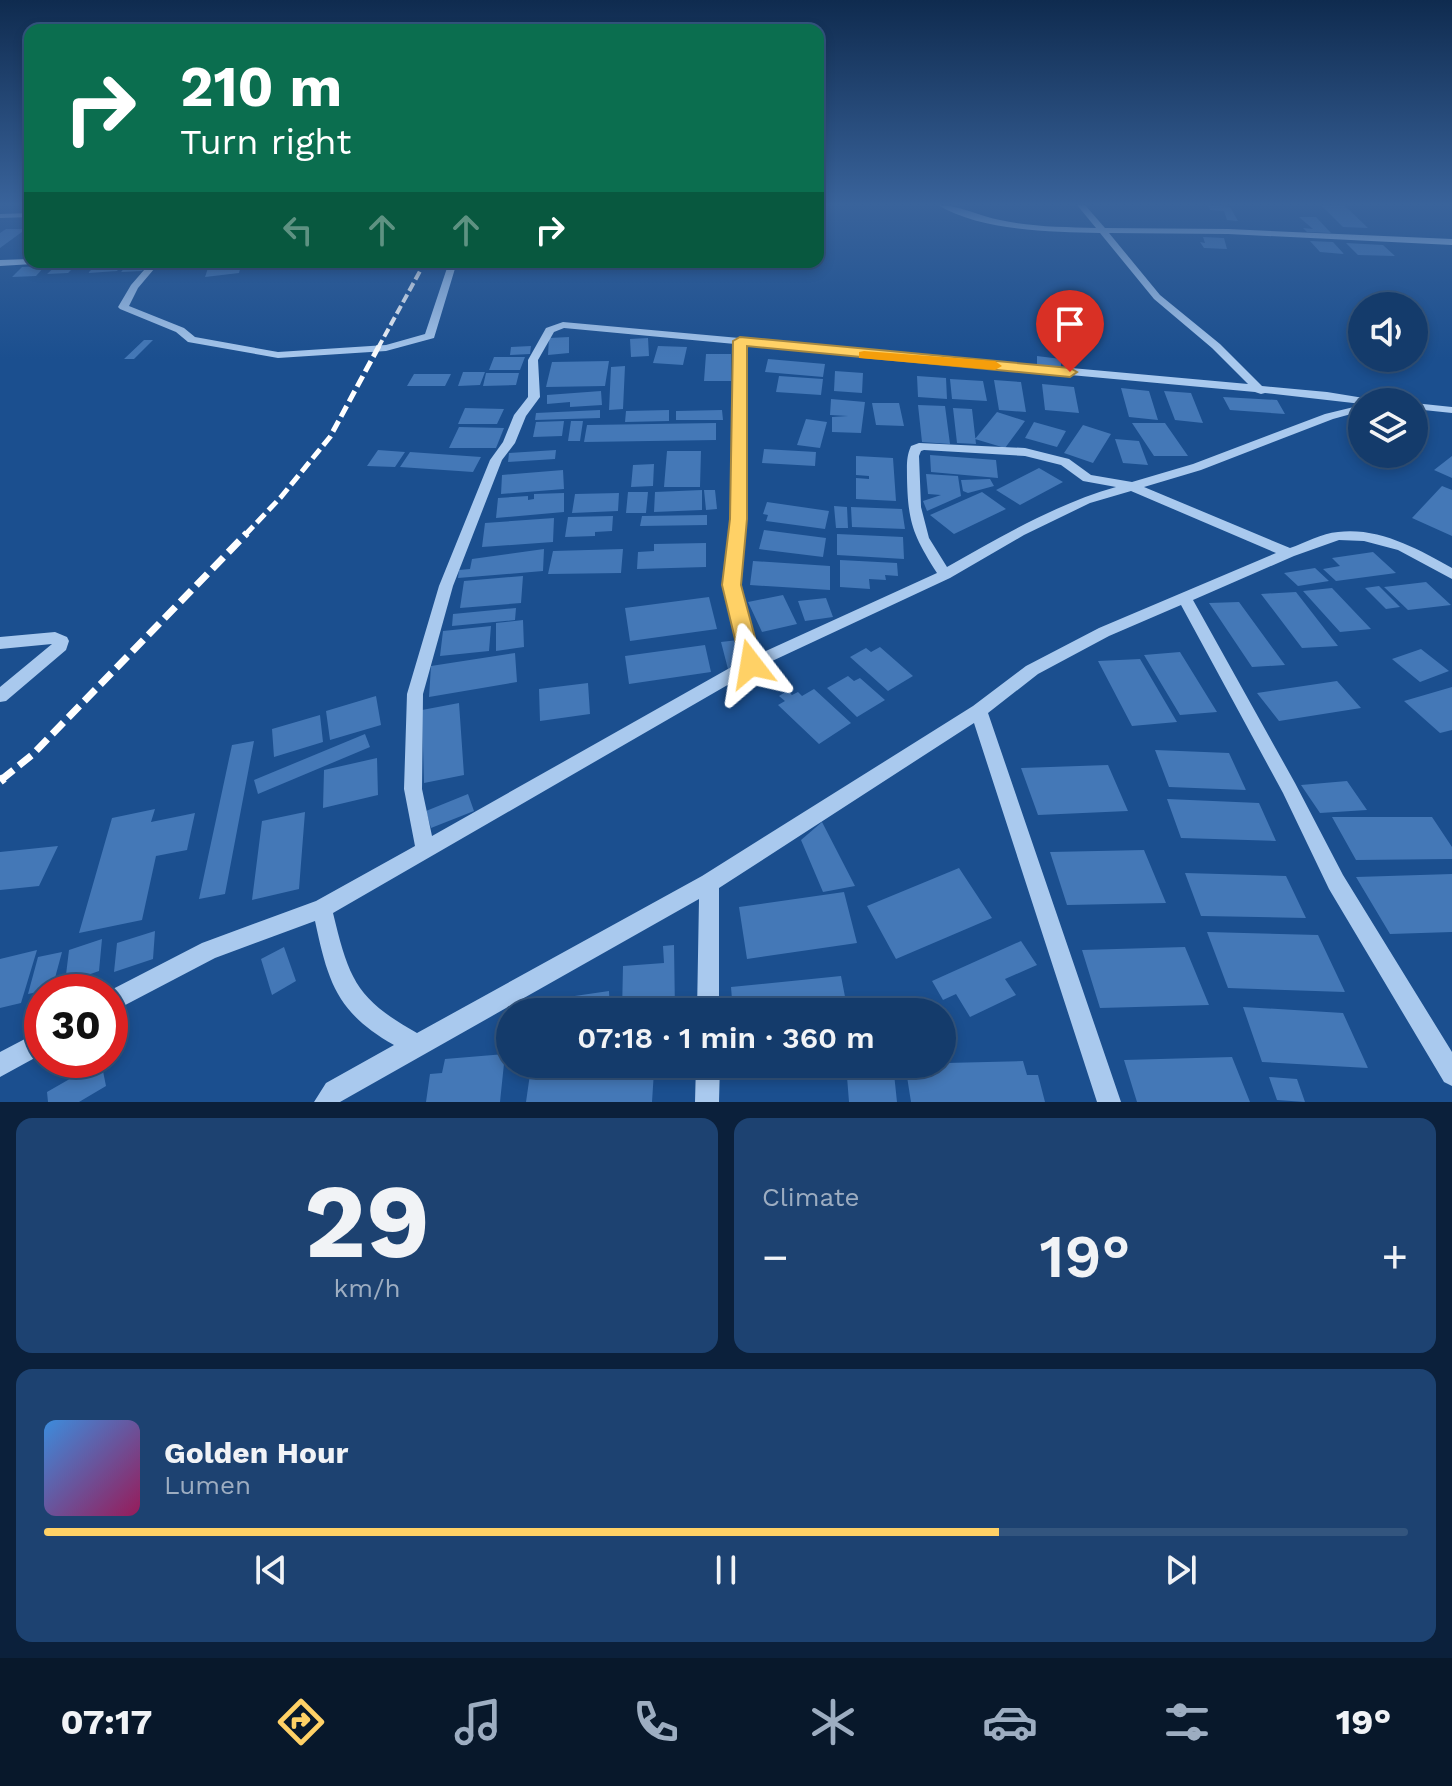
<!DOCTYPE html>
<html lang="en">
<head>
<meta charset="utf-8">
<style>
	body { margin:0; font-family:"Work Sans",sans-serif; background:#1d4271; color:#f1f3f6; height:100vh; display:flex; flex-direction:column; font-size:30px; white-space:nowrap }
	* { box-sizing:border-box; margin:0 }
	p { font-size:26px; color:#9dadc1 }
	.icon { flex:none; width:44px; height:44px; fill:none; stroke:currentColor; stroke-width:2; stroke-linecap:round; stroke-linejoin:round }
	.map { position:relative; height:1102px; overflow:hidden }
	.sheet { display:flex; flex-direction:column; gap:16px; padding:16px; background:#0b203b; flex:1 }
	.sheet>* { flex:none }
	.guide { position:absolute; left:24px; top:24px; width:800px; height:244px; border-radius:16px; box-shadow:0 4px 12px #0003,0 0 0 2px #33557e; background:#0b6e4f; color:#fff; overflow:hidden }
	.buttons { position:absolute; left:1348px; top:292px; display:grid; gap:16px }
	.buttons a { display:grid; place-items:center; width:80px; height:80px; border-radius:50%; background:#143b6b; box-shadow:0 4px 12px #0003,0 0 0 2px #33557e; font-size:40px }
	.speed { position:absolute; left:24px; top:974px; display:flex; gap:16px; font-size:40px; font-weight:700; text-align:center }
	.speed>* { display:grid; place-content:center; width:104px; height:104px; border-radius:50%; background:#143b6b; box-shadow:0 4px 12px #0003,0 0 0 2px #33557e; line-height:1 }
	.speed .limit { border:12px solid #d22; background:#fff; color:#111 }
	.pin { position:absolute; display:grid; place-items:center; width:68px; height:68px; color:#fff; margin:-82px -34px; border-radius:50% 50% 50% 0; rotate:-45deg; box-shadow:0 0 8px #0007 }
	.pin .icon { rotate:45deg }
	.me { position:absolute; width:88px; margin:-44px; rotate:346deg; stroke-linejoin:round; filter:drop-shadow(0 0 6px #0008) }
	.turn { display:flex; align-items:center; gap:28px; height:168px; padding:0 24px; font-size:36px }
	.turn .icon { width:104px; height:104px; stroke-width:2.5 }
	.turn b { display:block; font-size:56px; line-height:68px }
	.lanes { display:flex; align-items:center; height:76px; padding:0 24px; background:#0003; justify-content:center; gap:40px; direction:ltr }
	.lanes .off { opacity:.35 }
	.big { font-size:60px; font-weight:600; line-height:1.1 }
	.sheet .tile { flex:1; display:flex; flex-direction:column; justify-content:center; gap:12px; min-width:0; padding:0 28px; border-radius:16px; background:#1d4271 }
	.sheet .dial { align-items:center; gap:0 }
	.dial b { font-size:104px; line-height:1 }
	.song { display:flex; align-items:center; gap:24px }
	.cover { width:96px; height:96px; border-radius:12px; background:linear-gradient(135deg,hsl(210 70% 55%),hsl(330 70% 35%)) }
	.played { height:8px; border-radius:4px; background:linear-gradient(90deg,#ffd166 70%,#33557e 70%) }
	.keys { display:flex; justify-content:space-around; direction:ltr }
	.heat { display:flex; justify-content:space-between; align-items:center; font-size:44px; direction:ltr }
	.sheet .tiles { flex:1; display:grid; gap:16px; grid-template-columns:1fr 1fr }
	.tile:last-child { grid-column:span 2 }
	.trip { position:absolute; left:496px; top:998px; width:460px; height:80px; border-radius:40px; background:#143b6b; box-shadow:0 4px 12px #0003,0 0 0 2px #33557e; font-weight:600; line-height:80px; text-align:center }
	.tab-bar { display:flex; height:128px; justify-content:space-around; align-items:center; background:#08182b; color:#9dadc1 }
	.tab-bar .icon { width:56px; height:56px }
	.tab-bar .active { color:#ffd166 }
	.tab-bar b { font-size:36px; color:#f1f3f6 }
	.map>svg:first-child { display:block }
</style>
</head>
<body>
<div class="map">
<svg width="1452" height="1102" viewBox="0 0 1452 1102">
	<rect width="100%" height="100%" fill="#1b4f8f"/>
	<path fill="#4478b7" d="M1208,205L1230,207L1238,221L1227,220L1224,211L1210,210Z
		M1321,205H1344L1368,228L1343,227Z
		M1299,217H1316L1331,233L1307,232L1303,228L1313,229Z
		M6,229H26L0,248V233Z
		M1203,237L1224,238L1227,249L1204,248L1200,242L1205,243Z
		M1310,241L1333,242L1344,254L1320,252Z
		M1346,243L1383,245L1395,256L1358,255Z
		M79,262L68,273L47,274L59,263Z
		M125,262L117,271L88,273L98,263Z
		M149,262L142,271L121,272L129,263Z
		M241,265L239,273L205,277L208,268Z
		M45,266L36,276L12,277L22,267Z
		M569,337V353L548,355L549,338Z
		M648,338L649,356L631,357L630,339Z
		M144,340H153L134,359H124Z
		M531,346L530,354L510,355L511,347Z
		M658,346L687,347L683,365L653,363Z
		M706,354H731V381H704Z
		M1037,356L1061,359V369L1037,366Z
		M494,357H525L520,370H489Z
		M768,359L825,364L823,377L765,372Z
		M609,361L605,386L546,387L552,362Z
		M625,366L623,409L609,410L611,367Z
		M835,371L863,373L862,393L834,391Z
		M463,372H485L480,385L458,386Z
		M486,373H519L516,385L483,386Z
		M414,374H451L445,386H407Z
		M779,376L823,379L821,395L776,392Z
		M917,376L946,378L947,399L918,397Z
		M950,379L983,381L987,401L952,399Z
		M994,380L1021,382L1026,412L999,410Z
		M1042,384L1074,387L1079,413L1045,410Z
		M1121,388L1149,391L1158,420L1129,417Z
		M601,391L602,405L570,407V402L547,404V395Z
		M1164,391L1191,393L1203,423L1175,420Z
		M1223,397L1277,400L1285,414L1230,410Z
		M831,399L865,402L861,433L832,432V417L848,416L830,415Z
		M872,403H899L904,426L876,425Z
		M918,405L945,406L950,444L922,442Z
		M465,408L504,409L497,424H458Z
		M953,408L972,409L976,444L957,443Z
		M600,410V418L535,420L536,413Z
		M669,410V421L625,422L626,411Z
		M722,410L723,420H676V411Z
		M997,412L1025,421L1005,448L975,439Z
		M806,419L827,422L820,448L797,445Z
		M564,421L562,436L533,437L536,422Z
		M571,421H583L580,441H568Z
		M1034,422L1066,431L1057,447L1025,438Z
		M716,423V440L584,442L587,425Z
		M1132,423H1165L1188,456H1154Z
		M1083,425L1111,434L1093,463L1064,453Z
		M459,427L504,428L496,448H449Z
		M1115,439L1139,441L1148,465L1123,463Z
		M764,449L816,452L815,466L762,463Z
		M378,450L405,452L395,467L367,466Z
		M556,450L555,459L508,462L509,453Z
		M667,451H701L700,487H664Z
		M410,452L481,457L473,472L400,467Z
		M930,455L996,460L998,478L931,472Z
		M856,456L893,458L896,501L856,499V478L869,479V476L856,475Z
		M1452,456V478L1434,470Z
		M654,464L653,486L631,487L633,465Z
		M1039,468L1063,482L1020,505L996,490Z
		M563,470L564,489L501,494L502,475Z
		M926,474L958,476L961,496L927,511L923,501L941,495L928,494Z
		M990,479L994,486L968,493L963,491L961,480Z
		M1442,486L1452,490V536L1412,518Z
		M702,490V510L654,512L655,492Z
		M704,490H715L717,509L706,510Z
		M628,492H648L646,513H626Z
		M982,492L1006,509L954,534L930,515Z
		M564,493V512L496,518L498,498L528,496V500L534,499V494Z
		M619,493L618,511L572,513L575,494Z
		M767,502L829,511L825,529L766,521L768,515L763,514Z
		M834,506L847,507L848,528H836Z
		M851,507L902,509L905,529L852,527Z
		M707,515V525L640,526L642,516Z
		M613,516L612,531L595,532V536L565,537L568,517Z
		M554,518L553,542L482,547L485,523Z
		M764,530L826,538L823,557L759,549Z
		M837,534L903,537L904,559L837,555Z
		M706,543V567L637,569L638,552L654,551V544Z
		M544,549L543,571L458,578L459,570L470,569L472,559Z
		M623,549L621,573L548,574L553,551Z
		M1373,552L1396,573L1336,581L1323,569L1340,566L1332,558Z
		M840,560L897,563L898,576L885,575L886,580L869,579L870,589L840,587Z
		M753,561L830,566V590L750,585Z
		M1315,568L1329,581L1298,586L1284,573Z
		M523,576L521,603L460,608L464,581Z
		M1426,582L1451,605L1408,610L1384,587Z
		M1379,586L1400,607L1386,609L1365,588Z
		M1332,588L1371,629L1340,632L1303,591Z
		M1296,592L1338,646L1302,648L1261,594Z
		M783,595L797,624L762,632L748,602Z
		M709,597L717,629L630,641L625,608Z
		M826,598L833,617L805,621L798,601Z
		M1239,602L1285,665L1252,667L1209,603Z
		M516,608L515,620L452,626L453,614Z
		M523,620L524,647L496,651V623Z
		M491,626L489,651L440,656L443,631Z
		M738,640L745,666L728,669L721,642Z
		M705,645L711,672L629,684L625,656Z
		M880,647L913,676L888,691L850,657L866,648L871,652Z
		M1421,649L1449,671L1420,682L1392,659Z
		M1180,652L1217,712L1180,715L1144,655Z
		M515,653L517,682L429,697L431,666Z
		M1140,659L1177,722L1132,726L1098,661Z
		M848,676L854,681L860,678L885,700L857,717L827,688Z
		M1337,681L1361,708L1279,721L1257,693Z
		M588,683L590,714L540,721L539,689Z
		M1452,687V730L1440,733L1404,701Z
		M814,689L851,723L819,744L778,705L785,701L779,696L787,691L792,695L798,692L802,696Z
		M376,696L381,725L330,740L326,711Z
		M459,703L464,775L424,783L422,710Z
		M320,715L323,742L274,757L272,729Z
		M365,734L370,747L258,794L254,780Z
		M254,741L225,894L199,899L232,745Z
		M1155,750L1229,753L1246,790L1169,787Z
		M377,758L378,795L323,808L324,770Z
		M1108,765L1128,811L1038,815L1021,768Z
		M1347,781L1367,810L1320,813L1301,785Z
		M468,794L474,811L431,828L426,811Z
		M1167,799L1259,803L1276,841L1181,838Z
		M155,809L151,822L195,813L187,850L156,856L142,920L79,933L112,818Z
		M305,812L299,889L252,900L262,821Z
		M1332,817H1432L1452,847V859L1356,860Z
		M822,822L855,886L823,892L801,840Z
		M58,846L39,886L0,890V852Z
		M1144,850L1166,903L1067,905L1050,852Z
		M959,868L992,918L896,959L867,906Z
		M1185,873L1286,876L1306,918L1201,916Z
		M1452,874V932L1390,934L1356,877Z
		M844,892L857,943L747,959L739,907Z
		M155,931L153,959L114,972L117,943Z
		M1207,932L1318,935L1345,992L1228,988Z
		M102,939L99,971L65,983L69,950Z
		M1021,941L1037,965L1005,979L1016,995L970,1017L956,994L943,1000L932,981Z
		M674,945L675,1012H622L623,966L664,963L663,946Z
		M284,947L296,981L272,995L261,959Z
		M1185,947L1209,1005L1100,1008L1082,950Z
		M37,950L21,1003L0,1008V959Z
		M62,952L52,989L28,994L38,957Z
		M841,976L848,1012H733L731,987Z
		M609,991L610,1012H561V998Z
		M1243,1007L1343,1013L1368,1068L1262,1062Z
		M505,1054L500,1102H426L430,1074L442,1073L445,1059Z
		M1232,1057L1250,1102H1137L1124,1060Z
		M101,1061L106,1086L79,1102H48L47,1092Z
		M1023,1061L1027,1075H1038L1045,1102H911L905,1064Z
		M846,1064H893L897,1102H849Z
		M654,1071L652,1102H526L530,1074Z
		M1269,1077L1297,1079L1305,1102L1277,1100Z"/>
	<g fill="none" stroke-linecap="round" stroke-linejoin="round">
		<path fill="#a9c9ee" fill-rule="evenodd" d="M938,205C959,205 979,216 1000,220C1031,227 1064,227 1096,228L1077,205H1085L1105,228L1228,229L1452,239V245L1228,234L1109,233L1160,295L1220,344L1262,386L1327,392L1370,399L1376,402H1362V404L1265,393L1261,394L1255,392L745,345L746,519L739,585L757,655L937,573C913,535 908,523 907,478C907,466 906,457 911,446L919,443L1025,448L1069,459L1091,475L1132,482L1193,464L1325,414L1362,405V411L1333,419L1201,470L1144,487L1290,548C1305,543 1322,533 1338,532C1379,527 1418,549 1452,568V579L1398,550L1364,541L1339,540L1294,556L1193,600L1295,783L1343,875L1452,1052V1086L1444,1082L1329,889L1283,793L1181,605L1109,636L1038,674L988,713L1121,1102H1097L974,723L719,888V1012H697L699,899L340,1102H314L326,1083L394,1045C337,1013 328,982 315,921L215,958L110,1013V992H107L202,943L316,901L415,846L404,789L407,694L439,586L490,460L503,442L514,415L528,397V360L546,328L563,322L1248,384L1212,348L1154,299L1100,233C1050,232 981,231 938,205ZM564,328L735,344L732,519L725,585L742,661L432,836L422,789L423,694L453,586L502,460L515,443L526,416L540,397L538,360L554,332ZM924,450L1025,456L1061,465L1083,481L1116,487C1056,504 1002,536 947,567L929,538L921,507L919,456L921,451ZM1131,491L1276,553L1099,628L1026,666L973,706L702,876L417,1033C356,999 349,979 333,913L757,668L950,578L1024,535L1090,503Z
			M30,213V217L0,218V214Z
			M30,259V262H34L33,264L0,266V260Z
			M151,262H160L138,288L129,306L184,328L195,337L278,352L386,345L425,334L449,262H457L434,338L386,351L278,358L188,342L176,332L120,309L118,307L131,285Z
			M1414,403L1452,407V413L1414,409Z
			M55,632L67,637L69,641L66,650L6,701L0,702V687L52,644L0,649V637Z
			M42,1030V1054L0,1077V1052Z
			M696,1064H720L719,1102H695Z"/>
		<path stroke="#fff" stroke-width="4" stroke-dasharray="9 4" stroke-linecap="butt" d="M378,348L425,262"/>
		<path stroke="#fff" stroke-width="5" stroke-dasharray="12 5" stroke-linecap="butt" d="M245,535L281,497L330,437L379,346"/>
		<path stroke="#fff" stroke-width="7" stroke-dasharray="16 7" stroke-linecap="butt" d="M1,780L32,755L247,533"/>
		<path stroke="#fff" stroke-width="9" stroke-dasharray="21 9" stroke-linecap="butt" d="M0,781L4,778"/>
	</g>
	<linearGradient id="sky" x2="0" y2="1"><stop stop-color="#0f2b4f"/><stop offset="0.57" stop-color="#39639b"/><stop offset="1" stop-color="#39639b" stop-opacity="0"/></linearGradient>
	<rect width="1452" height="359" fill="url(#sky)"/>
	<path fill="#ffd166" stroke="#a68842" stroke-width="2" d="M740,337L1070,368L1077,372L1070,377L747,346V519L741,585L762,664L759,670H744L741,664L722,585L730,519L733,341Z"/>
	<path fill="#f59e0b" d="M864,351L995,361L1002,366L995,370L859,358V352Z"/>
</svg>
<div class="buttons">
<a><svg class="icon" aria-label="sound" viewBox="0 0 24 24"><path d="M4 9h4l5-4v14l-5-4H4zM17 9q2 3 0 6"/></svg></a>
<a><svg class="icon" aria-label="layers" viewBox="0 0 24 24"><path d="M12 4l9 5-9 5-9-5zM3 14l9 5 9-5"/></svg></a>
</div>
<div class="speed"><div class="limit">30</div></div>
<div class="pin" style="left:1070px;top:372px;background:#d93025"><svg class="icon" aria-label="arrive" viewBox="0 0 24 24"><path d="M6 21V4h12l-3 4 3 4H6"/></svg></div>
<svg class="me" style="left:751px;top:664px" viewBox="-20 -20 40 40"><path d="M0-17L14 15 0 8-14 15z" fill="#ffd166" stroke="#fff" stroke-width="4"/></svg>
<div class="trip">07:18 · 1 min · 360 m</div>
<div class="guide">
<div class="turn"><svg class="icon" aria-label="right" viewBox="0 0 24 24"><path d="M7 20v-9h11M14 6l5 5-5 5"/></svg><div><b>210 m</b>Turn right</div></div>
<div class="lanes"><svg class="icon off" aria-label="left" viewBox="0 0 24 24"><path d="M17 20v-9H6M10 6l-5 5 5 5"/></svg><svg class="icon off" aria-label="ahead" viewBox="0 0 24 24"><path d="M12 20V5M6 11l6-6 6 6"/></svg><svg class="icon off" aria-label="ahead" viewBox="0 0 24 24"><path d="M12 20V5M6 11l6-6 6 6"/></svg><svg class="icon" aria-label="right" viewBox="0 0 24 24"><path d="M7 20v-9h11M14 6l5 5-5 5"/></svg></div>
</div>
</div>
<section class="sheet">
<div class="tiles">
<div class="tile dial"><b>29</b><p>km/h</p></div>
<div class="tile"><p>Climate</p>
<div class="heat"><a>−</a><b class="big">19°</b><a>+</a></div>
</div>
<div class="tile">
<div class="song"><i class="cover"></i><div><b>Golden Hour</b><p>Lumen</p></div></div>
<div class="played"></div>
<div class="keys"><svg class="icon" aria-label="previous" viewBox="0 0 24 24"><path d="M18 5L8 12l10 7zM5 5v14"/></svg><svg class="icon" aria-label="pause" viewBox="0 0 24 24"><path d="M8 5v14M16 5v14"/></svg><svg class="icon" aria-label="next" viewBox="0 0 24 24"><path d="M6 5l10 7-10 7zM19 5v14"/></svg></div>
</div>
</div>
</section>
<nav class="tab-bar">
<b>07:17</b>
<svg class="icon active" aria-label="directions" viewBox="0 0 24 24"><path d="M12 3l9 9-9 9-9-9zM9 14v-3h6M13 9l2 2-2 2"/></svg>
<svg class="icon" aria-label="music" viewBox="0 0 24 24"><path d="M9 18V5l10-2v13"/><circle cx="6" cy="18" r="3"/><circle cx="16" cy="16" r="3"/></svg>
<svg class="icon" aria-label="phone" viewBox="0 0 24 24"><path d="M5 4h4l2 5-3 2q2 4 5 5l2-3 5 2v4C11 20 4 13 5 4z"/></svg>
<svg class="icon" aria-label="climate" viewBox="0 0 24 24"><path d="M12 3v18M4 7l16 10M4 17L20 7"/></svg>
<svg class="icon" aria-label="car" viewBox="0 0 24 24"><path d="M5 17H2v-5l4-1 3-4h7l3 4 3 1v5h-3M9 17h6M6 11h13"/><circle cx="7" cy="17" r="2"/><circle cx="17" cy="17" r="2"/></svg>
<svg class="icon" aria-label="filters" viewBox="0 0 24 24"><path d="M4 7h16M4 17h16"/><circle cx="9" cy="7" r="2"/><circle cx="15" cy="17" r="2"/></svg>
<b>19°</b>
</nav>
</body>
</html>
